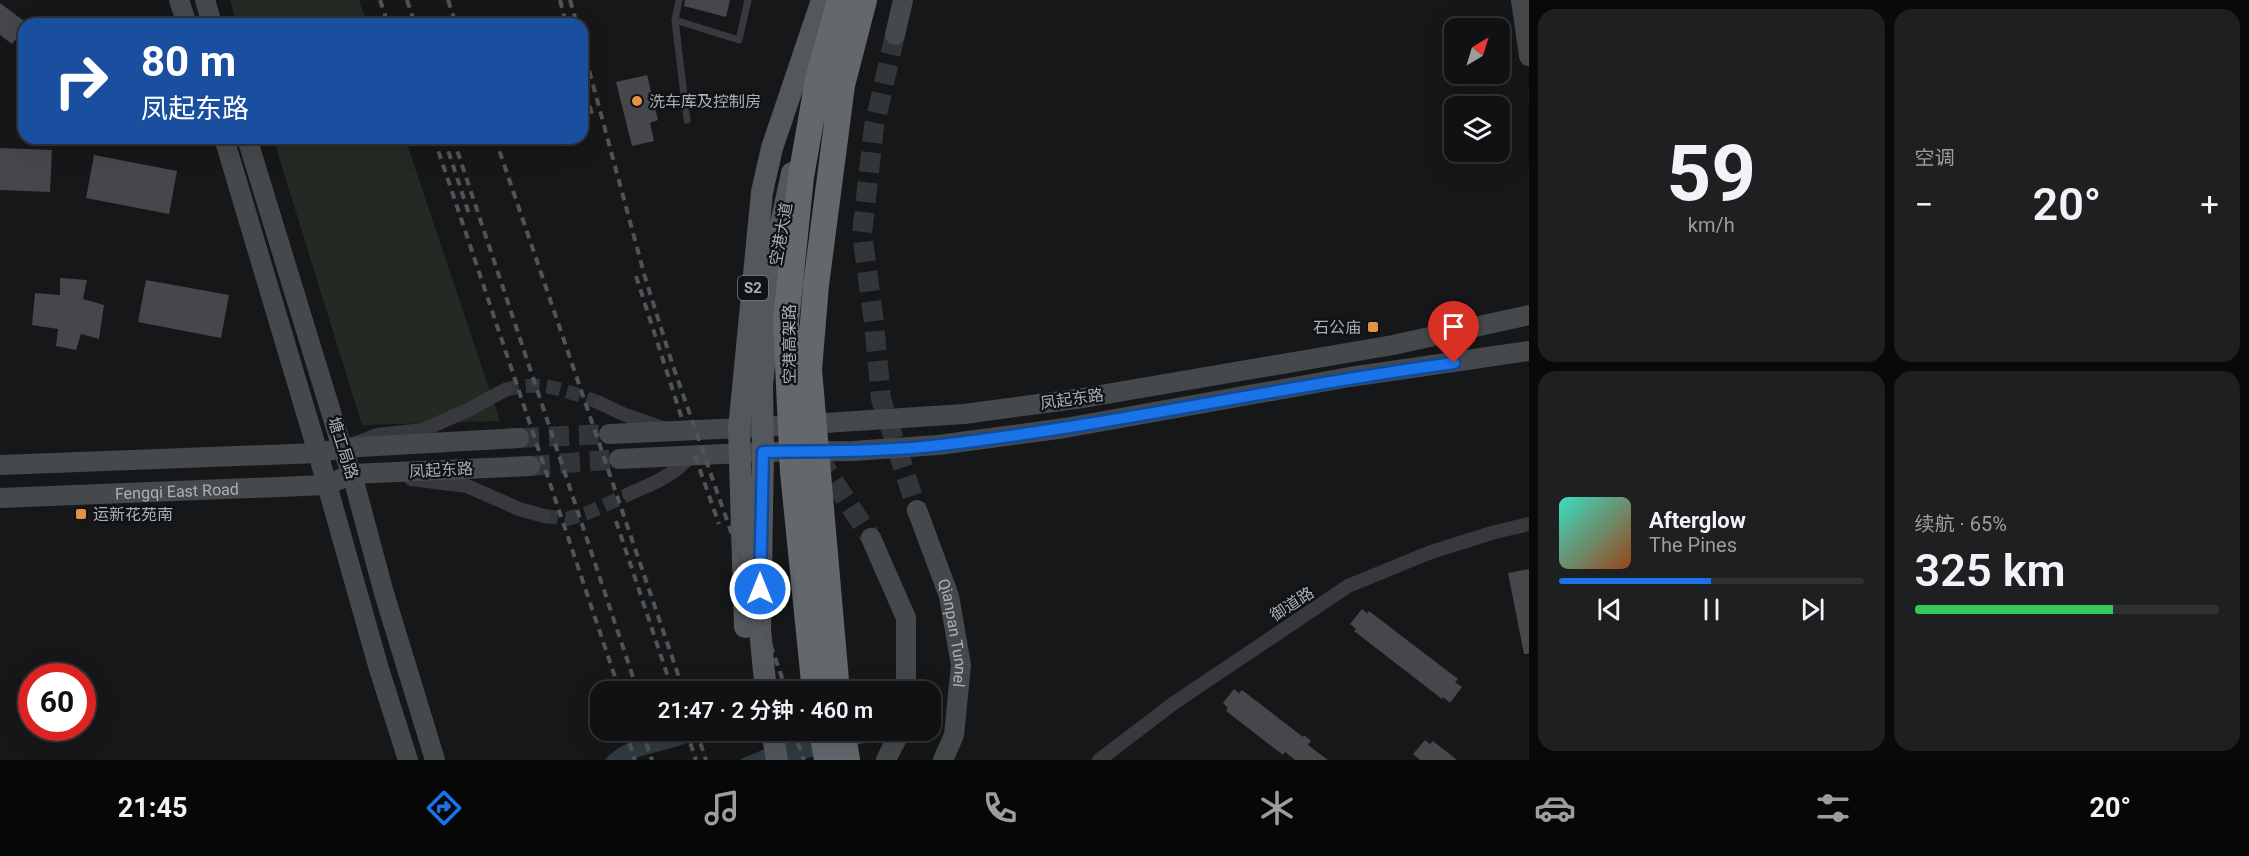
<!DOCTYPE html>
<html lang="zh">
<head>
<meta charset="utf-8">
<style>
	body { margin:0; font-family:Roboto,"Noto Sans SC",sans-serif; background:#1e1f20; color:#f1f3f6; height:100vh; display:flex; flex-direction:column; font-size:22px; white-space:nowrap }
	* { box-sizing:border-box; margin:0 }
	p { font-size:20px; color:#9c9d9f }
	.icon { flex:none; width:33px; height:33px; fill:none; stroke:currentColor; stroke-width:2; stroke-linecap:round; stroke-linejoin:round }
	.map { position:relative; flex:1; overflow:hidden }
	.sheet { display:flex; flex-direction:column; gap:9px; padding:9px; background:#09090a; width:720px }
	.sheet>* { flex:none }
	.top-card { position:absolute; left:18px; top:18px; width:570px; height:126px; border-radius:18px; box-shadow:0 6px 24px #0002,0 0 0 2px #303132; background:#1a4fa0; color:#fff; overflow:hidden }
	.needle { width:39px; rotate:38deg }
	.buttons { position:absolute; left:1444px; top:18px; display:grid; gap:12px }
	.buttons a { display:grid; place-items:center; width:66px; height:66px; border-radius:12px; background:#101112; box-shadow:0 6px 24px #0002,0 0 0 2px #303132; font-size:30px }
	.speed { position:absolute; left:18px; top:663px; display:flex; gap:12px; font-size:30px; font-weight:700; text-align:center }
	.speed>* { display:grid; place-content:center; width:78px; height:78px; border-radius:50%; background:#101112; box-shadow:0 6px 24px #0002,0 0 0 2px #303132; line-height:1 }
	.speed .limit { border:9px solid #d22; background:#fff; color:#111 }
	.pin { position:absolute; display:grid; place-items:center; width:51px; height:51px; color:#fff; margin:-62px -26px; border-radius:50% 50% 50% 0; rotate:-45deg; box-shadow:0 0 6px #0007 }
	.pin .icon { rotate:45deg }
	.me { position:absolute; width:66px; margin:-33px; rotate:0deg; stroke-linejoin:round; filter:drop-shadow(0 0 4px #0008) }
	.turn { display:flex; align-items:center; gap:21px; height:126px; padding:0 24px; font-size:27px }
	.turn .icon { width:78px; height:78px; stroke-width:2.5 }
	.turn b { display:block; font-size:42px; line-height:51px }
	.big { font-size:45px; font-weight:600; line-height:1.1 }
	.sheet .card { flex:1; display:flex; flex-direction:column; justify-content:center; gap:9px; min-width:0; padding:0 21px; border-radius:18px; background:#1e1f20 }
	.sheet .dial { align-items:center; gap:0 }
	.dial b { font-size:78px; line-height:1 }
	.song { display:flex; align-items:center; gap:18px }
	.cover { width:72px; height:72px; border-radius:9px; background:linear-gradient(135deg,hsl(170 70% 55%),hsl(20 70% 35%)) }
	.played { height:6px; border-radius:3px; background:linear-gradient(90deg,#1a73e8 50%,#303132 50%) }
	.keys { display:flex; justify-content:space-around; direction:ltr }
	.heat { display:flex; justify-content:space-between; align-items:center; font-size:33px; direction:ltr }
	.charge { height:9px; border-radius:4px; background:linear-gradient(90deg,#34c759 65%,#303132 0) }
	.sheet .tiles { flex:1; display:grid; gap:9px; grid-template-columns:repeat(2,1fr) }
	.trip { position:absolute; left:590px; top:681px; width:351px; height:60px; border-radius:18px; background:#101112; box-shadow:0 6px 24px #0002,0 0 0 2px #303132; font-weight:600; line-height:60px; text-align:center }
	.dock { display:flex; height:96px; justify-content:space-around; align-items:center; background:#060707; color:#9c9d9f }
	.dock .icon { width:42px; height:42px }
	.dock .active { color:#1a73e8 }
	.dock b { font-size:27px; color:#f1f3f6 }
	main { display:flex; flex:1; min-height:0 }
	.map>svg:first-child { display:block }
</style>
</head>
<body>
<main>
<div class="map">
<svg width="1529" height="760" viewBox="0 0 1529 760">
	<rect width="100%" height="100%" fill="#161718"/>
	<path fill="#232a23" d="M230,0H359L367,24H237Z
		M273,138H405L500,421L362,425Z"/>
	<path fill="#303b40" d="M668,731H725L675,747L638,757L634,760H605C621,741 645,737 668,731Z
		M809,731H894V736L882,740L839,748L801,760H739L783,741L804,737Z"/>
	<path fill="#45474b" d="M685,0H730L726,17L684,6Z
		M0,3L24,21V30L12,44L0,35Z
		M647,75L658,120L650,123L654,141L632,146L616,82Z
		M0,148L52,150L50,192L0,190Z
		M94,155L177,171L169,214L86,198Z
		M60,278L87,280L83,299L104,305L99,339L81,334L76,350L56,346L58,329L32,325L35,293L60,295Z
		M146,280L229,295L221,338L138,322Z
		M1529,569V654H1524L1508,573Z
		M1362,609L1367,613L1369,611L1458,679L1455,682L1462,687L1450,703L1443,697L1442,699L1354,631L1356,629L1350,624Z
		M1234,689L1239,693L1242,690L1303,737L1304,735L1311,741L1308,745L1328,760H1295L1285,752L1283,755L1226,711L1228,708L1223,703Z
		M1425,740L1430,744L1433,741L1457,760H1420L1413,754Z"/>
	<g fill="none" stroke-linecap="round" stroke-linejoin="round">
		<path stroke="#333638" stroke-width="14" stroke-dasharray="14 7" stroke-linecap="butt" d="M505,390C540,379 567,391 600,403
			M544,516L567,519L590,512L629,494"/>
		<path stroke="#333638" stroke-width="20" stroke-dasharray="20 10" stroke-linecap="butt" d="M895,35L874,127L862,233L874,323L881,399L917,510
			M519,438L609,434
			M819,456L827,471L871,538
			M530,466L619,459"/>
		<path stroke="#38393d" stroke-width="7" d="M679,0L675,20L687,120
			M675,20L739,40L748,0"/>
		<path stroke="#38393d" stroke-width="14" d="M600,403L623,414L663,428
			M356,443L377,435L423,430L468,410L505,390
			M411,479L467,486L519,509L544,516
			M629,494C653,483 674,476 691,455
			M1099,760L1174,703L1348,586L1431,552L1495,532L1529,524"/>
		<g stroke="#46494c" stroke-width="20">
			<path d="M179,0L187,24"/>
			<path d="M205,0L212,24"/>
			<path d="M1521,0L1529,56"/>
			<path d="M895,35L903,0"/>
			<path d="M224,138L318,453L379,669L408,760"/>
			<path d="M247,138L342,448L352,474L384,593L435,760"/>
			<path d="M609,434L763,427L964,414L1083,398L1393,345L1529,315"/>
			<path d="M619,459L763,452L853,451L938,445L1065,428L1350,377L1529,351"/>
			<path d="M0,465L318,453L342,448L519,438"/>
			<path id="s1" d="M0,498L327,485L352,474L530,466"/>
			<path id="s2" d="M917,510L949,596L961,665L954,735L943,760"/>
			<path d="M871,538L906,618V692"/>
			<path d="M886,760L901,730"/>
		</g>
		<path stroke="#54575b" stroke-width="22" d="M745,627L739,429L762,192L772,148L822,0
			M766,692L760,630L763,452L762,385L777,242L792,173
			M772,730L777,760"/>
		<path stroke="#64686d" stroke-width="26" d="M822,730L827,760
			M842,730L847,760"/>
		<path stroke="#515457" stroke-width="4" stroke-dasharray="8 6" stroke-linecap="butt" d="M380,0L388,24
			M407,0L415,24
			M448,0L456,24
			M560,0L566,24
			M570,0L577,24
			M582,44L645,277L672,363L787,692
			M582,79L592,114
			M434,138L620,692
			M444,138L469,214
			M453,138L638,692
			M495,138L684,692
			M636,276L683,422
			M695,456L719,524
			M616,521L673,692
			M625,730L635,760
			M642,730L652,760
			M686,730L696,760
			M696,730L706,760
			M793,730L804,760"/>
		<path stroke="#64686d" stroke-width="26" d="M815,692L793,472L786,321L801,177L818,80L840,0
			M837,692L809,370L816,285L842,85L864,0"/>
	</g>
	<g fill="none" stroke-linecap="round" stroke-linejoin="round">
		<g stroke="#114b97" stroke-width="15">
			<path id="route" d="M760,589L763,452C822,451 882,452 941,445C1113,425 1282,386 1454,363"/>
		</g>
		<use href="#route" stroke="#1a73e8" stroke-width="10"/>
	</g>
	<g fill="#e39243" stroke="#111213" stroke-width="2">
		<circle cx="637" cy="101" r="6"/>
		<rect x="1367" y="321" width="12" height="12" rx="3"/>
		<rect x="75" y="508" width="12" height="12" rx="3"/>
	</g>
	<g text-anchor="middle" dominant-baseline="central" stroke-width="4.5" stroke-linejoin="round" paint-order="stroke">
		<rect fill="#111213" stroke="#7b8186" stroke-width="1.5" x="738" y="276" width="30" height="24" rx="4.5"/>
		<g font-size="15" font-weight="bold" fill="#a9b0b7">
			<text x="753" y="288">S2</text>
		</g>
		<g font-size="16" fill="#a9b0b7" stroke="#111213" text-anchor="start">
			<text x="649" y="101">洗车库及控制房</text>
			<text x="1361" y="327" text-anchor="end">石公庙</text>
			<text x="93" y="514">运新花苑南</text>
		</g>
		<g font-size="16" fill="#a9b0b7" stroke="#111213">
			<text transform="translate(781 234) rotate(-80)">空港大道</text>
			<text transform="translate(789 344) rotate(-90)">空港高架路</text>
			<text transform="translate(1072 399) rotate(-8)">凤起东路</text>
			<text transform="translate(343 448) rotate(72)">塘工局路</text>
			<text transform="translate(441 470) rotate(-3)">凤起东路</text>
			<text stroke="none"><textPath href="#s1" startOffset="177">Fengqi East Road</textPath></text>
			<text transform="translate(1292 604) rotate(-33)">御道路</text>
			<text stroke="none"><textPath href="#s2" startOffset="129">Qianpan Tunnel</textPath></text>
		</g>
	</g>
</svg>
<div class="buttons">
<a><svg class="needle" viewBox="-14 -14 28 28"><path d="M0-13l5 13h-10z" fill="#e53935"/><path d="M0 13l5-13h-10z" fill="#9c9d9f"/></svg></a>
<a><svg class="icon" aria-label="layers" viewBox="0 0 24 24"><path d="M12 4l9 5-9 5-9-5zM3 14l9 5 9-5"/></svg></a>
</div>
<div class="speed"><div class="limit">60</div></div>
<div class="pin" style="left:1454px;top:363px;background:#d93025"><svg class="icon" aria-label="arrive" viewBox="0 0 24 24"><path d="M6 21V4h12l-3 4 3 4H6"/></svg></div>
<svg class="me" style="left:760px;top:589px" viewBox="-20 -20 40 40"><circle r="17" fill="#1a73e8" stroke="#fff" stroke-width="3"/><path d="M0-11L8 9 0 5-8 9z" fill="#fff"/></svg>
<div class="trip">21:47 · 2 分钟 · 460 m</div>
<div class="top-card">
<div class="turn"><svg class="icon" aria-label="right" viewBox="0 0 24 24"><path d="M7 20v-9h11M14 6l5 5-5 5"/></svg><div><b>80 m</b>凤起东路</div></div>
</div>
</div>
<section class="sheet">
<div class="tiles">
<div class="card dial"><b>59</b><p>km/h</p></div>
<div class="card"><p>空调</p>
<div class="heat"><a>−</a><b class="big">20°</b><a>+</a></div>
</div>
<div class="card">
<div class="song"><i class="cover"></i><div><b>Afterglow</b><p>The Pines</p></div></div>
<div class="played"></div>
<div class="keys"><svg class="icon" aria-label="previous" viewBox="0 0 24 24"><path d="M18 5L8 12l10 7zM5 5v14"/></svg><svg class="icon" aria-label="pause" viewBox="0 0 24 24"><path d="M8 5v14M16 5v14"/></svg><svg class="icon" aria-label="next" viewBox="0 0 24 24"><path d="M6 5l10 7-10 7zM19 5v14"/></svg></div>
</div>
<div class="card"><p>续航 · 65%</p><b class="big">325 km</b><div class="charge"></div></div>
</div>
</section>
</main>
<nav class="dock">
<b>21:45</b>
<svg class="icon active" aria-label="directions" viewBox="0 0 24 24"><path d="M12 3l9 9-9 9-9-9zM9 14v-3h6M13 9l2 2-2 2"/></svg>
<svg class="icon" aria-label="music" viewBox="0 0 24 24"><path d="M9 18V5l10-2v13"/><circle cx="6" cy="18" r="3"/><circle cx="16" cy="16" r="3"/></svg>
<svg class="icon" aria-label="phone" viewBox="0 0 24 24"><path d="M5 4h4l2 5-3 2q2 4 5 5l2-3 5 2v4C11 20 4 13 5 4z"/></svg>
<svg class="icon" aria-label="climate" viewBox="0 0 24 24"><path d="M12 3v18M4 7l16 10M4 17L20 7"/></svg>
<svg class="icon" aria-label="car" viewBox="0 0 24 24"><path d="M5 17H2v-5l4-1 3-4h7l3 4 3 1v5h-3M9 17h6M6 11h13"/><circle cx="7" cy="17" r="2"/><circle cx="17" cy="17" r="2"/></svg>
<svg class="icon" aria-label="filters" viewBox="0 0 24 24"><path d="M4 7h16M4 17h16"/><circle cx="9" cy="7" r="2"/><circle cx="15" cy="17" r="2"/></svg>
<b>20°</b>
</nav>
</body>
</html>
